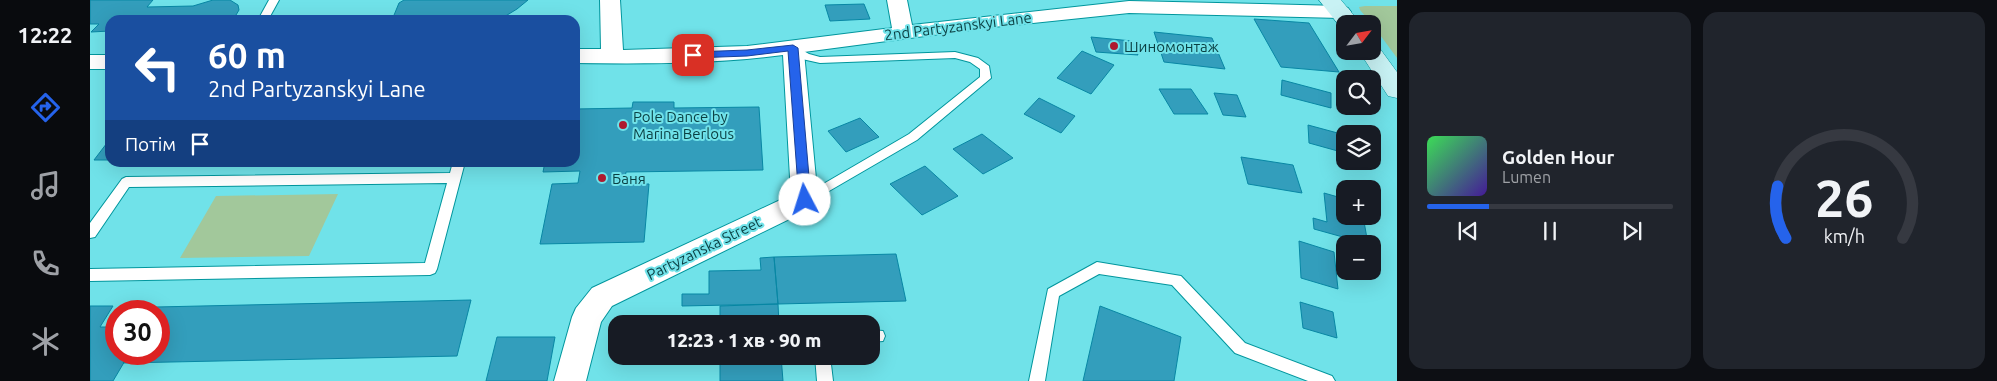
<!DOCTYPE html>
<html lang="uk">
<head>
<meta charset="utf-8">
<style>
	body { margin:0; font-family:Ubuntu,sans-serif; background:#20242c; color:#f1f3f6; height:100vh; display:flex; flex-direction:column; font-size:19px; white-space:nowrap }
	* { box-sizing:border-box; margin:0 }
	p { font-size:16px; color:#9ea1a6 }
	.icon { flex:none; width:28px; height:28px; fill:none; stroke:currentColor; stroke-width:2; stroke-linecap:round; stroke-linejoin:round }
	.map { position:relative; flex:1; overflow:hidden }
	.panel { display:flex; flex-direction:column; gap:12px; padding:12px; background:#0d0f14; width:600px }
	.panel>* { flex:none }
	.banner { position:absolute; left:15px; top:15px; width:475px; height:152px; border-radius:15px; box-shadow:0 5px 20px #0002; background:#1a4fa0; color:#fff; overflow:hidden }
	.needle { width:32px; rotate:59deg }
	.controls { position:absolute; left:1246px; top:15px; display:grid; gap:10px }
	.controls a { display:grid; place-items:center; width:45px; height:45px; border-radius:10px; background:#171b24; box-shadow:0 5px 20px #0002; font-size:25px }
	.speed { position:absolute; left:15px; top:300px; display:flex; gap:10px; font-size:25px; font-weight:700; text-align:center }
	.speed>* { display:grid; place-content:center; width:65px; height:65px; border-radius:50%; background:#171b24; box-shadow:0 5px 20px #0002; line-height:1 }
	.speed .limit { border:8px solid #d22; background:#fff; color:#111 }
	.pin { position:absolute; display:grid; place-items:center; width:42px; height:42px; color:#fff; margin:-21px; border-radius:10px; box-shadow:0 2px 8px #0006 }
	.me { position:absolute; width:55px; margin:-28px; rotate:355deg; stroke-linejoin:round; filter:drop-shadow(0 0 4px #0008) }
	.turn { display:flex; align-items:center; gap:18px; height:105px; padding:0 20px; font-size:22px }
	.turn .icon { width:65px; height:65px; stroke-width:2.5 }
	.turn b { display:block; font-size:35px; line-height:42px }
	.then { display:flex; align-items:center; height:48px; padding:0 20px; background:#0003; gap:10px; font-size:19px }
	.panel .tile { flex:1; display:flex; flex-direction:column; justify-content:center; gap:8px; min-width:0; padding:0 18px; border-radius:15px; background:#20242c }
	.panel .dial { align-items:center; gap:0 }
	.dial svg { height:130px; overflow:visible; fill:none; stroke:#363941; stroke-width:7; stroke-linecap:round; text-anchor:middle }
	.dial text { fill:#f1f3f6; stroke:none }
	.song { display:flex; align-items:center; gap:15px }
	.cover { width:60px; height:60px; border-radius:8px; background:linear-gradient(135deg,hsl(130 70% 55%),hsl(260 70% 35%)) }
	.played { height:5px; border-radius:2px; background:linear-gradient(90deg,#2563eb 25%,#363941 25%) }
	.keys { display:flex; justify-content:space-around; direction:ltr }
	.panel .tiles { flex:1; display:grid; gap:12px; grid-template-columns:repeat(2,1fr) }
	.trip { position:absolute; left:518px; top:315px; width:272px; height:50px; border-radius:15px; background:#171b24; box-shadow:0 5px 20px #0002; font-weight:800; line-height:50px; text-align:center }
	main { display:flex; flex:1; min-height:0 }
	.tabs { display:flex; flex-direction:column; width:90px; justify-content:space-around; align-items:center; background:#090b0e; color:#9ea1a6 }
	.tabs .icon { width:35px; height:35px }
	.tabs .current { color:#2563eb }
	.tabs b { font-size:22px; color:#f1f3f6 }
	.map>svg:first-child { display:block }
</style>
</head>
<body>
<main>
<nav class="tabs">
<b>12:22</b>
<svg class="icon current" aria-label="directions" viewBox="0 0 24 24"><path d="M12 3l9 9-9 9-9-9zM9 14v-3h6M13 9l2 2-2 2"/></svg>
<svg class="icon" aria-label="music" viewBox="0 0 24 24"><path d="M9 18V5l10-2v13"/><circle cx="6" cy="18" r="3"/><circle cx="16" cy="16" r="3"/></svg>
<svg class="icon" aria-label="phone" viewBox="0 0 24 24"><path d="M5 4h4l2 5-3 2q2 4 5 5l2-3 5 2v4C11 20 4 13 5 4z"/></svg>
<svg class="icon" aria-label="climate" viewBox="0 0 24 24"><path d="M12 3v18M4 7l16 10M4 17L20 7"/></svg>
</nav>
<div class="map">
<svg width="1307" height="381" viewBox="0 0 1307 381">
	<rect width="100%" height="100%" fill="#70e2e9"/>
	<path fill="#a2c89b" d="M1275,6H1307V58L1282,24L1270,10L1269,7Z
		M248,194L219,256L90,258L126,196Z"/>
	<path fill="#339ebc" stroke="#0887a4" d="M0,0H63L57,7L103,6L123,0H140L148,5L149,10L143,20H20V31L1,32L9,24H0Z
		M314,0H438L427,9L409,20H302L309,3Z
		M774,4L780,19L740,21L735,5Z
		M1164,19L1219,23L1249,72L1191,67Z
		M1064,32L1122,38L1135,69L1074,62Z
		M1001,37L1042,41L1048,55L1006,52Z
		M992,51L1024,65L1001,94L967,78Z
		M1192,80L1241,93V108L1191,95Z
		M1069,89H1101L1118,114H1084Z
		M1124,93L1147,95L1156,117L1133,115Z
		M949,98L985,116L971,133L934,114Z
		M543,102H584V108L669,107L673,170L536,172L534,184H559L554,242L450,244L462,184L488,183L490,171L453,172L455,162H485V109L542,108Z
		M770,118L789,137L756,152L738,131Z
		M1218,125L1255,135V153L1219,143Z
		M892,134L923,158L893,174L863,149Z
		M20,139V160H4Z
		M1151,157L1203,165L1212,193L1158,184Z
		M835,166L868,196L832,215L800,184Z
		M1234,193L1255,199V216H1273L1278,244L1224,229L1223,218L1237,222Z
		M1209,241L1244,252L1248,289L1211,278Z
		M806,254L816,301L688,304L684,257Z
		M684,257L688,304L592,306V294H619V271L671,270L670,258Z
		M381,300L367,356L33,363L39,354H69V311H64L66,307Z
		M1210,302L1243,312L1247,338L1213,328Z
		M688,304L689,324H630V306Z
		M0,306H23L10,327H26V354H39L23,381H0Z
		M1010,306L1091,337L1084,381H993Z
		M407,337H465L457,381H396Z
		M630,356H691L693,381H630Z"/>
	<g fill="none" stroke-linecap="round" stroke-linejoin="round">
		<g stroke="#00969d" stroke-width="2">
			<path id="service" d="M179,0H189L178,20H168Z
				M703,45L719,54L730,57L865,52L888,58L899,66L901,78L827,140L715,205L711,203L709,200L711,197L819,134L890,77V69L880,62L865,58L730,63L712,59L698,48Z
				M363,162H375L347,269L345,273L340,275L0,281V269L335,263L357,183L39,187L5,237L0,238V223L32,179L36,177L360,173Z
				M1007,262L1091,276L1155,343L1242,376L1245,381H1218L1145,353L1082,285L1009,274L969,296L955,381H939L958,289Z
				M781,330L793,331L795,336L793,341L781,342Z
				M725,356H740L743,381H727Z"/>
		</g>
		<g stroke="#00969d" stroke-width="2">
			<path id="minor" d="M510,0H530L533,50L657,46L802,28L797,0H817L822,25L1039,1L1251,6L1258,8L1261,12L1258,16L1251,18L1039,13L903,27L714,52L728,200L724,207L522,306L511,322L496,381H464L482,317L486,308L502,288L701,195L693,55C624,64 554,64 485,63V49H511Z
				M0,55H20V69H0Z"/>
		</g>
		<g stroke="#00969d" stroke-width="1">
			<path id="secondary" d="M1229,0H1251L1271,24H1255V29H1252Z
				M1282,44L1288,46L1307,72V98L1298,96L1269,51H1282Z"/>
		</g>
		<use href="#service" fill="#fff" fill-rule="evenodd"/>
		<use href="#minor" fill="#fff" fill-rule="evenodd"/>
		<use href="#secondary" fill="#c8f2f4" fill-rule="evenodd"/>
	</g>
	<path fill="#2563eb" stroke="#184099" d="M703,45L708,48L721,200L715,204L709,200L698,51L657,56L603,58L598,55L603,52L657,50Z"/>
	<g fill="#ae1a2f" stroke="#70e2e9" stroke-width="2">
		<circle cx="1024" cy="46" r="5"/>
		<circle cx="533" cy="125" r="5"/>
		<circle cx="512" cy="178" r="5"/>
	</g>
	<g text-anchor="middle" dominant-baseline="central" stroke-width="4" stroke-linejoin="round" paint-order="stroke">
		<g font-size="15" fill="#0a3f42" stroke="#70e2e9">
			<text transform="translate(868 26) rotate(-7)">2nd Partyzanskyi Lane</text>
			<text transform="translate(614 248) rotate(-26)">Partyzanska Street</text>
		</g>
		<g font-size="15" fill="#0a3f42" stroke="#70e2e9" text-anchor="start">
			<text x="1034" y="46">Шиномонтаж</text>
			<text x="543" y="116">Pole Dance by<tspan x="543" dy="17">Marina Berlous</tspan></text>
			<text x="522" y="178">Баня</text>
		</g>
	</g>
</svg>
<div class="controls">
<a><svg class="needle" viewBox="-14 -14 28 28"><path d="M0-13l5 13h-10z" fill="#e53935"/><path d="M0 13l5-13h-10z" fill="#9ea1a6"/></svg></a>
<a><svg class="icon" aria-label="search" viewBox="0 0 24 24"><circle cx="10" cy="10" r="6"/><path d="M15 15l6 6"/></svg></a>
<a><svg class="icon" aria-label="layers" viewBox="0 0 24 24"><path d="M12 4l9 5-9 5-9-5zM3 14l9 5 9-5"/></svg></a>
<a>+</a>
<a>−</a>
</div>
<div class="speed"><div class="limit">30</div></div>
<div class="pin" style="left:603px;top:55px;background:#d93025"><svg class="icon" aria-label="arrive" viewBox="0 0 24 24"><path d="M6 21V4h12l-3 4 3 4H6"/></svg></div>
<svg class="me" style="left:715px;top:200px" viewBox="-20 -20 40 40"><circle r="19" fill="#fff"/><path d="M0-13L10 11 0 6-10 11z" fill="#2563eb"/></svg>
<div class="trip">12:23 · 1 хв · 90 m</div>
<div class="banner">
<div class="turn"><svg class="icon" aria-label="left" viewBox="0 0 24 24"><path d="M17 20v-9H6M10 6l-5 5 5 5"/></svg><div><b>60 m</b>2nd Partyzanskyi Lane</div></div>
<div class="then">Потім<svg class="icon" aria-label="arrive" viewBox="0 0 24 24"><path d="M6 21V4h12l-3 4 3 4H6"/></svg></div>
</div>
</div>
<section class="panel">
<div class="tiles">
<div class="tile">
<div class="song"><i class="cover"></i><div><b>Golden Hour</b><p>Lumen</p></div></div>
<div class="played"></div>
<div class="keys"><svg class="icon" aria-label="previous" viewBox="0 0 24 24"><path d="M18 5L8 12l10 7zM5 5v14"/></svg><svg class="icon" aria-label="pause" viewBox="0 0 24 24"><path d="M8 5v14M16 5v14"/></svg><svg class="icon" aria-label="next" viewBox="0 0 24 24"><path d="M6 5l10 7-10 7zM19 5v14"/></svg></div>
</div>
<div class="tile dial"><svg viewBox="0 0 100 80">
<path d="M14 69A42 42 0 1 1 86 69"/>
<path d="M14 69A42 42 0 0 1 9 37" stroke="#2563eb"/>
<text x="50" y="56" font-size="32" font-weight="700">26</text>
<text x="50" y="72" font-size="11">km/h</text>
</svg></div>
</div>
</section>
</main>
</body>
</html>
